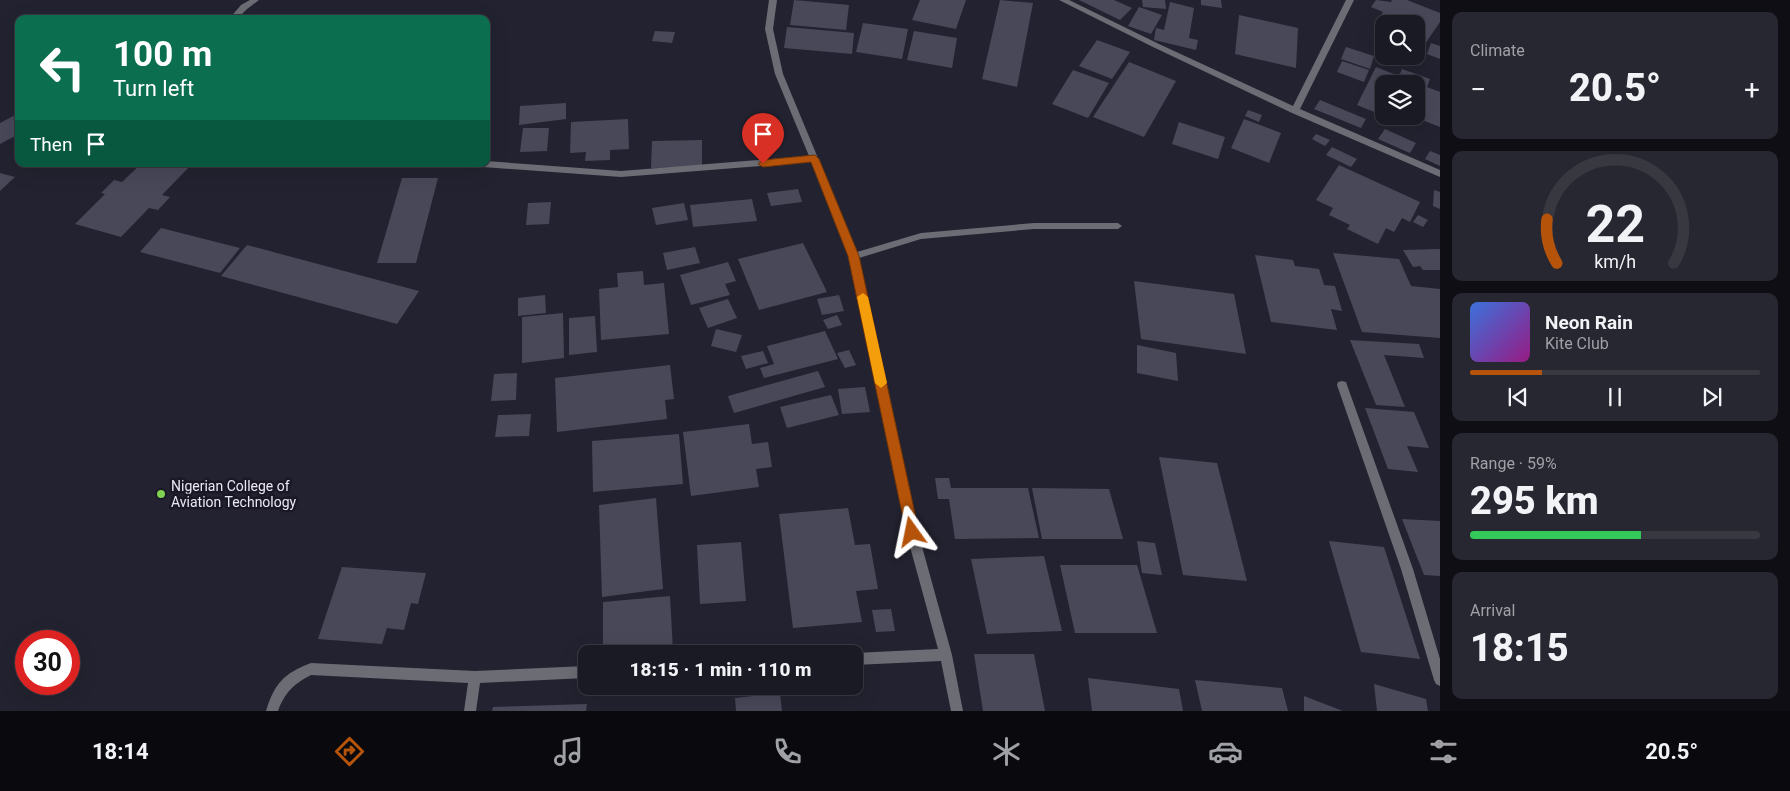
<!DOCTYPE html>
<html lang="en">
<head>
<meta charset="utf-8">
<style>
	body { margin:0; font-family:Roboto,sans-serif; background:#272731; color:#f1f3f6; height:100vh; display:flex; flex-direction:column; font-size:19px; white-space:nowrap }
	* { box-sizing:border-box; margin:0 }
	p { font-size:16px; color:#9fa1a6 }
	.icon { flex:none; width:28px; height:28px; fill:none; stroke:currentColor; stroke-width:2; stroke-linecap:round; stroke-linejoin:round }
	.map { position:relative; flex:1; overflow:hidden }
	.side { display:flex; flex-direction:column; gap:12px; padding:12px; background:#0e0e14; width:350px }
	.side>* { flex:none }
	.top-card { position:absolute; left:15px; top:15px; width:475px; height:152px; border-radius:10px; box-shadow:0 5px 20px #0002,0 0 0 1px #383841; background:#0b6e4f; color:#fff; overflow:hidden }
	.tools { position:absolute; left:1375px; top:15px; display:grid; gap:10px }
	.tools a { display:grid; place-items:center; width:50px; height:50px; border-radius:10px; background:#1a1a24; box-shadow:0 5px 20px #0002,0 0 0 1px #383841; font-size:25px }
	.speed { position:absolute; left:15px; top:630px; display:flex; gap:10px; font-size:25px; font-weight:700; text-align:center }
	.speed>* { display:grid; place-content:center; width:65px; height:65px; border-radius:50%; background:#1a1a24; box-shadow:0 5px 20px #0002,0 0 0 1px #383841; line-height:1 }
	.speed .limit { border:8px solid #d22; background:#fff; color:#111 }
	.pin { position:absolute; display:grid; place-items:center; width:42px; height:42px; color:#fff; margin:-51px -21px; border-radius:50% 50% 50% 0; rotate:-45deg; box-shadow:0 0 5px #0007 }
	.pin .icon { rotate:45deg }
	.me { position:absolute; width:55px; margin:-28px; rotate:348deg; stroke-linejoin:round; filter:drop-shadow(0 0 4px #0008) }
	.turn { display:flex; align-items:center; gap:18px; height:105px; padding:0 15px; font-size:22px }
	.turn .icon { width:65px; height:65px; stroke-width:2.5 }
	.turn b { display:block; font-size:35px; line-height:42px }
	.then { display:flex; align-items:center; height:48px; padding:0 15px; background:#0003; gap:10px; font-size:19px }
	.big { font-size:38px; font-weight:800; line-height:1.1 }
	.side .widget { flex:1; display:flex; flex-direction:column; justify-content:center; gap:8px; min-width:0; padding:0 18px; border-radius:10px; background:#272731 }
	.side .dial { align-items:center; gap:0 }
	.dial svg { height:130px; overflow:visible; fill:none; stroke:#383841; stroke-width:7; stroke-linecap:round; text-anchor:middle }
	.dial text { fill:#f1f3f6; stroke:none }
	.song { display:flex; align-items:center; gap:15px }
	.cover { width:60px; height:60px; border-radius:8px; background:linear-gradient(135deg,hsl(220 70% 55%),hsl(310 70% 35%)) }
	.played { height:5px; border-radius:2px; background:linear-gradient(90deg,#b45309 25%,#383841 25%) }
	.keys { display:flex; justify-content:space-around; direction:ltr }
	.heat { display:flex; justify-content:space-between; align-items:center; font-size:28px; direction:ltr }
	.charge { height:8px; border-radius:4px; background:linear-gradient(90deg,#34c759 59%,#383841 0) }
	.trip { position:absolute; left:578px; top:645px; width:285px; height:50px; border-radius:10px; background:#1a1a24; box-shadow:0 5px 20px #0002,0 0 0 1px #383841; font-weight:800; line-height:50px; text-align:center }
	.dock { display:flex; height:80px; justify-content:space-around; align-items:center; background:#0a0a0e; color:#9fa1a6 }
	.dock .icon { width:35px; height:35px }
	.dock .on { color:#b45309 }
	.dock b { font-size:22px; color:#f1f3f6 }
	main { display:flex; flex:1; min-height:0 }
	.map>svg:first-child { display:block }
</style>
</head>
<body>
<main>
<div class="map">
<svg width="1440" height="711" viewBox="0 0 1440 711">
	<rect width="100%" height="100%" fill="#232230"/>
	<path fill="#494859" d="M794,0L849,5L846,30L790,25Z
		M920,0H966L956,29L912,20Z
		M1000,0L1033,3L1017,87L982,79Z
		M1079,0H1114L1132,8L1120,20Z
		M1142,0H1165L1166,9L1143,7Z
		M1201,0H1221L1222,8L1201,5Z
		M1376,0L1391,2L1392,0H1407L1440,13V22L1425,44L1416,41V24H1384V27L1375,24L1383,12L1371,7Z
		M1170,2L1194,8L1189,38L1198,40L1196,50L1154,40L1156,28L1164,30Z
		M1139,7L1162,15L1151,34L1128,26Z
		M1239,15L1298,28L1296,68L1235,54Z
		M863,23L908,29L902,59L856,52Z
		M787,27L854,33L852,54L784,48Z
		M655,31L675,32L672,43L652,41Z
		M914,31L957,38L952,68L907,60Z
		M1379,31L1384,33V45L1376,43Z
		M1097,40L1130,52L1112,79L1079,66Z
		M1431,43L1440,46V59L1427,54Z
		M1346,47L1374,56L1370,69L1341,59Z
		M1342,61L1369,70L1364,82L1337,72Z
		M1129,62L1176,81L1144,137L1093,117Z
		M1376,67L1399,76L1402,69L1430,79L1427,87L1440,92V127L1412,116H1416V84H1384V116L1357,105Z
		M1073,70L1109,83L1088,118L1052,104Z
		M1320,100L1366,119L1361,128L1314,109Z
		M566,103V119L519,125L520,106Z
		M1248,110L1262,115L1259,122L1245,116Z
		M19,113V134L0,144V123Z
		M628,119L629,149L610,150V160L585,161L586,152L570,153L571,122Z
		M1244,119L1281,133L1269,163L1231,148Z
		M1179,122L1225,137L1218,159L1172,144Z
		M523,128H549L547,151L520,152Z
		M1385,129L1416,143L1410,153L1378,139Z
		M1316,134L1330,140L1325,146L1312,139Z
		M702,140V167L651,168L652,141Z
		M1332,147L1357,159L1351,167L1326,155Z
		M1430,151L1440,155V166L1425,159Z
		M141,164H192L162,195L170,197L158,210L149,208L121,237L75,224L105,194L101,193L114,180L122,182Z
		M1339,165L1420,202L1410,222L1402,218L1394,232L1386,228L1378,244L1347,229L1350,225L1329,215L1333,208L1316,200Z
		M0,173L15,177L0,191Z
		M402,178H438L416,263H377Z
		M798,189L802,202L771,206L767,193Z
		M1434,190L1440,192V209L1433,206Z
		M752,199L757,221L693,227L690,205Z
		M551,202L549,224L526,225L528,203Z
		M684,203L688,220L656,225L652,208Z
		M1418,215L1428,220L1423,227L1413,222Z
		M161,228L240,248L220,273L140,252Z
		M803,243L827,292L759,310L738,259Z
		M247,245L419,291L397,324L221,276Z
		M695,247L700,263L667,270L663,253Z
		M1440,249V270H1423L1420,266L1413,267L1403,250Z
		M1333,253L1399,259L1411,286L1440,289V338L1362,332Z
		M1255,255L1293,260L1295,266L1319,269L1324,285L1335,286L1342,311L1331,309L1337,330L1271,322Z
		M728,262L736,281L725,284L730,295L691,305L680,275Z
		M643,271L644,285L664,283L669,334L601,340L599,289L618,287L617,273Z
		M1134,281L1234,294L1246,354L1141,339Z
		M545,295L546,313L518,316V298Z
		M839,295L844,311L822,315L817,299Z
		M728,299L737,318L708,328L699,308Z
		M563,313L564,358L522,363V317Z
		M837,315L842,325L828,329L823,320Z
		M595,316L597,352L569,355V318Z
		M716,329L742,335L736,352L711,346Z
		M825,331L838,359L764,378L760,368L774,364L767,346Z
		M1350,340L1419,344L1424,358L1384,355L1405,407L1376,405Z
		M1137,345L1176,353L1178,381L1137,373Z
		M849,350L856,365L845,368L837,353Z
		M763,351L768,363L746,369L741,356Z
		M670,365L674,399L665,400L667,419L557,432L555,378Z
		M818,371L825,387L734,413L728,396Z
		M517,373L516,400L491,401L494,374Z
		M865,387L870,412L842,414L838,389Z
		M831,395L839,415L787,428L780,407Z
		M1365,408L1414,412L1429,448L1407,446L1418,472L1388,469Z
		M531,414L529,436L495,437L498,415Z
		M749,424L752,444L768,442L772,467L756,469L759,487L691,496L683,432Z
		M679,434L683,484L593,492L592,441Z
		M1159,457L1217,463L1247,581L1183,575Z
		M935,478H949L951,488H1028L1039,538L955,539L949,499H938Z
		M1032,488L1109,489L1123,539H1042Z
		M656,498L663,589L602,597L599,505Z
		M848,508L855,545L870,544L878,589L856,591L862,622L793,628L779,514Z
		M1402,519L1440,521V576L1424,575Z
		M1137,541L1155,543L1162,575L1142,573Z
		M1329,541L1384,547L1420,659L1361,652Z
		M741,542L746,601L700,604L697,545Z
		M1044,556L1062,631L987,634L971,559Z
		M1060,565H1137L1157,633H1075Z
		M342,567L426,573L418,604L411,603L404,630L387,628L382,644L318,639Z
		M670,596L673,651L603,654V602Z
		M891,609L895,631L876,632L872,610Z
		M974,654H1034L1045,711H983Z
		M1088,678L1179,689L1183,711H1092Z
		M1195,680L1282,688L1288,711H1202Z
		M1374,684L1426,699L1428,711H1377Z
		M780,693L782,711H736L735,698Z
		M1304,696L1343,711H1304Z
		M587,704L586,711H492L493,707Z"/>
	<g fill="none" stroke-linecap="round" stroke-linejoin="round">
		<path fill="#6c6c74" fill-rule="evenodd" d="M250,0H259L247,9L237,19H229L241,5Z
			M769,0H777L773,29L783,74L857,252L921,233L1034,223H1118L1122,226L1118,229H1034L921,239L859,258L918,532L952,655L963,711H951L941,661L854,665V654H852L854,653L938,649L906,532L849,256L811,162L621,177L482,167L478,164H486V161L621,171L809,156L775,74L765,29Z
			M1059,0H1069L1159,44L1293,106L1346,0H1354L1300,109L1440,170V177L1292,113L1153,47Z
			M1342,381L1346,382L1347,385L1413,569L1440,659V686L1436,684L1434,680L1401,569L1337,385L1338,382Z
			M311,663L475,671L586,666V678L480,683L476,711H464L468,683L311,675C294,684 285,692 278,711H266C275,683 283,674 311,663Z"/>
	</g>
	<path fill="#b45309" stroke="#753606" d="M815,155L819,159L859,256L919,532L917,536L912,538L908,536L906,532L848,256L811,162L763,167L758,164L763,160Z"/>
	<path fill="#f59e0b" d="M863,293L868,297L887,383L881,388L875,383L857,297Z"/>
	<circle fill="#80d052" stroke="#1a1826" stroke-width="2" cx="161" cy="494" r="5"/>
	<g text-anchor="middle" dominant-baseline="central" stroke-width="5" stroke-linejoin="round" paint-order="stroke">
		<g font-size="14" fill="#e9e9f3" stroke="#1a1826" text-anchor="start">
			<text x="171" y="486">Nigerian College of<tspan x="171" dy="16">Aviation Technology</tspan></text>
		</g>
	</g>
</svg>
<div class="tools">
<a><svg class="icon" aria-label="search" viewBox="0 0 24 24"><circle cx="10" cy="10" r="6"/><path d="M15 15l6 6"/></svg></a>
<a><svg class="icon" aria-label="layers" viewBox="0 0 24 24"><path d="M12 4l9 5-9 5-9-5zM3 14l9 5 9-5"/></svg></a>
</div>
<div class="speed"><div class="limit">30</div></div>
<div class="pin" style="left:763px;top:164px;background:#d93025"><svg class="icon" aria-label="arrive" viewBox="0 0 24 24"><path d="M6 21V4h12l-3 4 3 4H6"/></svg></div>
<svg class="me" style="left:912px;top:532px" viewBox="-20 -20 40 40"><path d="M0-17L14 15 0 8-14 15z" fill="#b45309" stroke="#fff" stroke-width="4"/></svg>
<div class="trip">18:15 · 1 min · 110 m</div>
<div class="top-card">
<div class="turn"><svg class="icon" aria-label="left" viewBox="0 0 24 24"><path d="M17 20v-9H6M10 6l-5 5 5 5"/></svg><div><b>100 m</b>Turn left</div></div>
<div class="then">Then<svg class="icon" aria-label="arrive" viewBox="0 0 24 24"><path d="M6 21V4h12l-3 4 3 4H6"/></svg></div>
</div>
</div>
<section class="side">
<div class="widget"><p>Climate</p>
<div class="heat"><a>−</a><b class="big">20.5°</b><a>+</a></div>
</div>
<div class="widget dial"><svg viewBox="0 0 100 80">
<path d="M14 69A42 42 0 1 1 86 69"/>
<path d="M14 69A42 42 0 0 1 8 42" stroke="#b45309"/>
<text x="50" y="56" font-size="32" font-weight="700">22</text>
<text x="50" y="72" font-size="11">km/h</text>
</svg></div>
<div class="widget">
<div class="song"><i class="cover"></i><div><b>Neon Rain</b><p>Kite Club</p></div></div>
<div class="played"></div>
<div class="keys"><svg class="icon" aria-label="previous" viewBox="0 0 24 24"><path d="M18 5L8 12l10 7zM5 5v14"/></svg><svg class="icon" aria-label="pause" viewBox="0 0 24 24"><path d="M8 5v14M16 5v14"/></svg><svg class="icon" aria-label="next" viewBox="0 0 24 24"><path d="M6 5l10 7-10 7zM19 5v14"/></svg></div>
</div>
<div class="widget"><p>Range · 59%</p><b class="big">295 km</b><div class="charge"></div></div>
<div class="widget"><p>Arrival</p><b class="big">18:15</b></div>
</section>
</main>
<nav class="dock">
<b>18:14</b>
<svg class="icon on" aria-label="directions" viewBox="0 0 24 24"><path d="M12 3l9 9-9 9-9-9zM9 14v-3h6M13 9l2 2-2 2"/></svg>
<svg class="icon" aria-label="music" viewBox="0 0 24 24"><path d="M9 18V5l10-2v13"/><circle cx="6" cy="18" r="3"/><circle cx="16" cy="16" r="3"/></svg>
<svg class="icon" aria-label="phone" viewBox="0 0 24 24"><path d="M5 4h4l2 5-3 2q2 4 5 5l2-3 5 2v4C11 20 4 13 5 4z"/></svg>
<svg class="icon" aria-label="climate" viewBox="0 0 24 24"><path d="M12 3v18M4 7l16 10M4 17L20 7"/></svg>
<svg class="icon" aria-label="car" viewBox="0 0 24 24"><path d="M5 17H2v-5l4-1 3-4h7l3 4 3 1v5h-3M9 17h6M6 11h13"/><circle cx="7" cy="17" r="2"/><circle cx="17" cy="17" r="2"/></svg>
<svg class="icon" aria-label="filters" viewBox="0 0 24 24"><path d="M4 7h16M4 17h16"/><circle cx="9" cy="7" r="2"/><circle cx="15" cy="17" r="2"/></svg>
<b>20.5°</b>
</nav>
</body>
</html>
